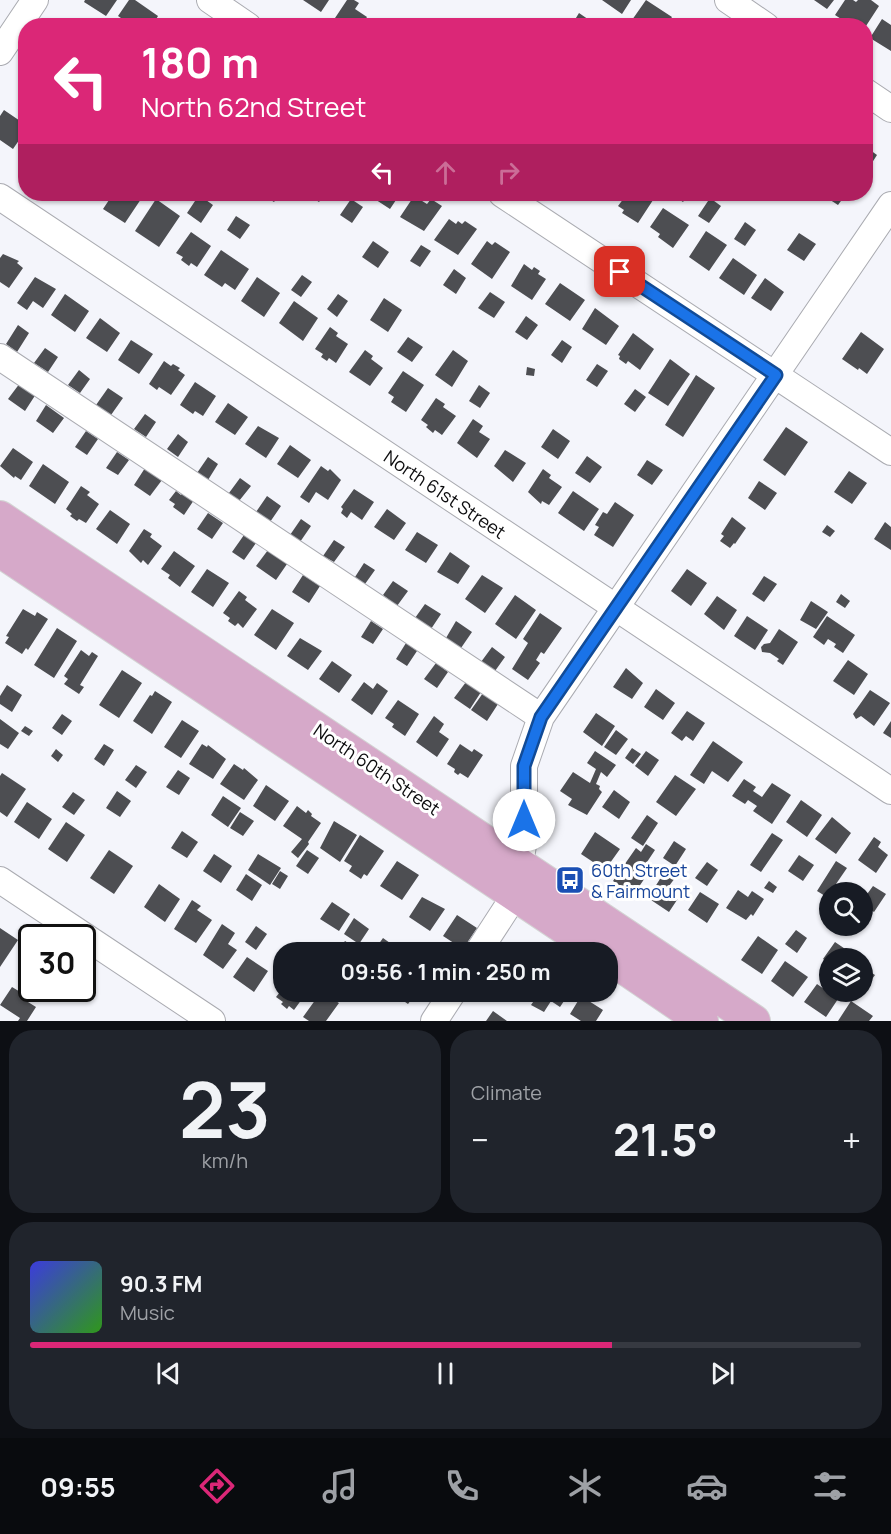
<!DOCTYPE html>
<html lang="en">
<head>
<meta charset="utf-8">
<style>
	body { margin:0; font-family:Manrope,sans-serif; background:#20242c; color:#f1f3f6; height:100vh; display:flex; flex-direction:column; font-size:22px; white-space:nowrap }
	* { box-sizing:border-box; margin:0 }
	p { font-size:20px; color:#9ea1a6 }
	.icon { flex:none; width:33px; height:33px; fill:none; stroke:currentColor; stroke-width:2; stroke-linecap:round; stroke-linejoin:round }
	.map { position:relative; height:1021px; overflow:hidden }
	.details { display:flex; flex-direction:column; gap:9px; padding:9px; background:#0d0f14; flex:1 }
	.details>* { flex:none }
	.banner { position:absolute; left:18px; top:18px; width:855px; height:183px; border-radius:24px; box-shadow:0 2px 4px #0004; background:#db2777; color:#fff; overflow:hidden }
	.fabs { position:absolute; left:819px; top:882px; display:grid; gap:12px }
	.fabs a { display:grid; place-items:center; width:54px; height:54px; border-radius:50%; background:#171b24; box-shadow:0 2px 4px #0004; font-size:30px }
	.speed { position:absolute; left:18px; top:924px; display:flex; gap:12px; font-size:30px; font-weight:700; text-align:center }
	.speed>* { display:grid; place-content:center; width:78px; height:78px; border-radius:50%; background:#171b24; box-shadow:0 2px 4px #0004; line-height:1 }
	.speed .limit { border:3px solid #111; border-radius:9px; background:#fff; color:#111 }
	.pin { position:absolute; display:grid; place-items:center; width:51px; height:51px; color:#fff; margin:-26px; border-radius:12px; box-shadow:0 3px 9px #0006 }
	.me { position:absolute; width:66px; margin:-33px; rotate:0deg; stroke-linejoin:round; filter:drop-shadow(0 0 4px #0008) }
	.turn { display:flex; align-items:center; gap:21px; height:126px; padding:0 24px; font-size:27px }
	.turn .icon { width:78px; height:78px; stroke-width:2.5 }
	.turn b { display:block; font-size:42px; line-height:51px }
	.lanes { display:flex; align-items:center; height:57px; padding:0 24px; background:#0003; justify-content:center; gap:30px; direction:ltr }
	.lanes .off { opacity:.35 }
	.big { font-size:45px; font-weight:700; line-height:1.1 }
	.details .widget { flex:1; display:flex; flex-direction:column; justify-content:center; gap:9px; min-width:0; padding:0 21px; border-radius:24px; background:#20242c }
	.details .dial { align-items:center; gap:0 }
	.dial b { font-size:78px; line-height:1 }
	.song { display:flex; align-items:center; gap:18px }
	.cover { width:72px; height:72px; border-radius:9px; background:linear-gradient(135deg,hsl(240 70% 55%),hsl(110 70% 35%)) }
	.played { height:6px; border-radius:3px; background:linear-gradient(90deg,#db2777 70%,#363941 70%) }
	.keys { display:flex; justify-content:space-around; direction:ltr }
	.heat { display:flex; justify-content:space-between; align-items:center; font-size:33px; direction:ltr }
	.details .tiles { flex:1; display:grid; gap:9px; grid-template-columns:1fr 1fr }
	.widget:last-child { grid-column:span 2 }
	.trip { position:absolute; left:273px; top:942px; width:345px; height:60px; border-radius:24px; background:#171b24; box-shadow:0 2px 4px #0004; font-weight:700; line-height:60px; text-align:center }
	.tabs { display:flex; height:96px; justify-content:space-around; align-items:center; background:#090b0e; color:#9ea1a6 }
	.tabs .icon { width:42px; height:42px }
	.tabs .selected { color:#db2777 }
	.tabs b { font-size:27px; color:#f1f3f6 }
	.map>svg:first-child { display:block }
</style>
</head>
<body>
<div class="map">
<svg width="891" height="1021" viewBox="0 0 891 1021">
	<rect width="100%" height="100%" fill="#f4f5fb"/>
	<path fill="#4d4e52" d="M85,0H117L106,16L84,2Z
		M129,0H135L158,16L152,26H120L124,20L118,16Z
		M303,0H329L321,12Z
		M347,0H354L359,3L355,9L367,17L361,26H340L333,21Z
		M602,0H631L622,14Z
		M646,0L672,17L666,26H634L636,23L632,20Z
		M814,0H834L827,9Z
		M845,0H853L856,2L858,0H871L879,6L866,26H852L835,15Z
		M579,13L595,24L594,26H571Z
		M83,18L95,26H78Z
		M380,18L391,26H375Z
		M882,19L891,25V51L870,38Z
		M4,110L26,125V130L13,149L0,140V116Z
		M866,147L877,155L866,172Z
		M113,194H139L143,196L125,223L103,209Z
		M261,194H280L274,202Z
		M307,194H325L319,202Z
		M367,194H400L390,209Z
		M617,194H649L655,197L638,223L622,213L624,210L618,206L624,198Z
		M671,194H689L683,202Z
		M821,194H846L838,205Z
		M199,195L213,205L201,223L187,213Z
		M414,196L427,204L431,199L442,206L424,231L400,217Z
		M710,198L721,206L709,223L698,216Z
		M156,199L180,216L159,247L135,231Z
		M351,199L363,207L352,223L340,215Z
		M663,208L689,225L673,248L658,237L660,234L650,227Z
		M236,216L250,225L240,239L227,230Z
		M449,219L456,224L458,221L462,224L465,221L477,229L458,255L434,240Z
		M745,222L756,230L745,246L734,239Z
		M706,231L727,245L709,271L689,257Z
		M191,232L211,246L197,267L191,263L189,266L181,260L183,257L176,253Z
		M799,233L816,244L804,261L787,250Z
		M373,241L389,252L378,268L362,257Z
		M487,241L492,245L495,242L510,252L492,279L471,264Z
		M421,245L431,251L420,267L410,261Z
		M221,250L249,269L235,290L225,283L222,287L204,275Z
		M3,254L19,261L17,263L23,268L9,288L0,282V258Z
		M733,258L757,275L744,295L719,278Z
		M524,264L532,270L534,267L540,271L538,274L546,279L532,300L511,286Z
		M454,269L466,278L456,294L443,285Z
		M302,275L312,282L301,297L291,290Z
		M35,277L56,289L43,308L33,301L27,310L17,303Z
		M257,277L280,293L264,317L241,301Z
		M765,278L784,292L771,311L751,298Z
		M560,283L585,300L570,321L545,304Z
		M490,292L505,302L494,318L478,308Z
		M65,294L89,311L75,332L51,315Z
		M338,294L348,301L337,317L327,309Z
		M384,298L402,310L388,332L370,320Z
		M294,301L318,318L303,341L279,323Z
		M595,308L619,326L606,345L582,329Z
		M526,316L538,325L527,340L515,332Z
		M100,318L120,333L107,352L86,338Z
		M18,325L29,333L17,352L6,344Z
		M330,327L338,333L336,336L348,344L336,363L329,358L327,361L321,357L323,354L315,349Z
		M861,332L884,349L867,374L859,368L858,370L842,359Z
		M633,333L654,349L640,370L628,361L626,364L619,359L620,356L618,355Z
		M408,337L423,347L412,362L397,352Z
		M131,340L153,354L139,374L118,360Z
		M562,340L572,347L562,363L551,355Z
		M45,348L58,357L48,372L34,363Z
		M365,350L373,356L371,359L383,368L370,386L349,372Z
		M453,350L468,361L452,387L435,375Z
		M670,359L690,374L668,406L648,393Z
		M164,361L171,366L173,364L180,368L178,370L185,375L171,395L159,387L157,390L149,384Z
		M597,364L608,371L597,387L586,380Z
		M527,367L535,369L534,376L526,375Z
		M79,370L90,379L80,393L68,385Z
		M403,371L424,385L406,412L391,402L394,397L388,393Z
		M696,375L715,388L683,437L665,425Z
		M195,382L216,396L203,416L195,411L193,414L180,405Z
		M20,383L36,394L25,411L8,399Z
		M479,385L490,393L480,408L469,401Z
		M108,388L123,398L111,415L96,405Z
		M635,389L646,397L635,412L624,404Z
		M436,398L445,404L443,407L456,416L442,435L435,430L433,433L426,427L428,425L421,420Z
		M228,403L248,417L235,435L215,422Z
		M46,405L64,418L53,433L36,421Z
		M145,414L156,422L146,437L134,429Z
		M473,419L483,426L479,432L490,439L477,458L457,443Z
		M258,426L279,438L266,458L245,444Z
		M786,427L808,442L785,476L763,460Z
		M553,429L570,441L558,459L541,447Z
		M86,431L98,439L87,455L75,447Z
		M178,434L188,442L178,457L167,449Z
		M290,445L311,460L298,478L277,464Z
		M13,448L33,462L21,480L15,476L14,478L0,466Z
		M505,450L526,463L513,482L494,466Z
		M117,452L129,460L118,475L106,468Z
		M587,456L602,467L590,483L575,473Z
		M208,457L218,464L208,480L197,473Z
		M647,460L663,470L652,485L637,475Z
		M43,464L69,482L55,504L29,486Z
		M321,466L328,471L330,469L341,480L328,500L316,492L309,503L300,497Z
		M145,468L162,480L150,496L134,485Z
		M543,469L551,475L549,478L562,487L549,505L542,501L541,504L528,492Z
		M849,471L867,483L852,504L834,492Z
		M240,478L251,486L239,501L229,493Z
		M759,481L777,493L765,510L748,498Z
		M81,486L90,492L87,495L99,504L86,523L79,519L77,521L70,516L72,514L66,509Z
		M354,489L374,502L362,520L351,512L347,518L341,513L343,509L341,507Z
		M176,491L181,495L183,492L194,500L184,515L173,507L175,504L169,500Z
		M573,491L599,509L584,531L558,513Z
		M267,496L281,506L270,522L256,512Z
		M615,502L634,515L613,547L594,535L599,527L595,525L603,512L607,514Z
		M387,509L406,523L394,540L374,527Z
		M110,510L130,524L117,544L96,529Z
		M208,513L223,523L212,539L197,529Z
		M732,517L746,528L735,544L734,543L730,548L720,541L724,536L721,534Z
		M301,519L311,526L300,542L290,535Z
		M885,522L891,527V550L874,539Z
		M827,525L835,531L830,537L822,532Z
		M144,529L152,534L150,537L162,546L148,565L143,560L141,563L129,551Z
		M417,532L438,545L426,563L405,550Z
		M244,535L256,543L244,560L232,552Z
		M334,540L345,547L334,562L323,556Z
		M268,550L287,564L276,580L256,566Z
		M174,551L195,566L180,587L168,578L170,575L161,569Z
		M450,552L470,566L458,584L437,572Z
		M364,563L375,570L365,584L355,577Z
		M207,569L229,583L213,607L191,592Z
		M687,569L707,583L691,606L671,591Z
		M303,575L320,586L309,603L292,592Z
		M482,575L503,588L485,613L465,599Z
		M764,576L777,584L764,602L752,594Z
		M393,581L408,591L397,606L383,595Z
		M239,591L247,597L245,600L257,609L243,628L238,623L235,626L228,621L230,618L223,613Z
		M841,594L850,601L845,608L836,602Z
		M515,595L536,610L516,639L495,624Z
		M717,596L737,610L724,630L704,614Z
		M811,601L828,612L816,629L800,620Z
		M425,604L441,614L431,629L415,618Z
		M23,609L35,616L37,612L48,619L28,650L26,648L22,654L5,643L9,637L6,636Z
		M272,609L294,623L276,650L254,635Z
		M540,613L562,628L544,654L541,652L536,660L540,663L528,680L512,669L528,643L523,639Z
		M747,616L768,630L755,650L734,636Z
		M827,616L855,635L843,653L834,647L836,644L828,639L824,645L813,637Z
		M371,621L383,629L373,644L361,637Z
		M456,621L472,632L461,648L446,638Z
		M57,628L77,641L54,678L34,665Z
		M779,629L798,642L783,665L777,661L779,659L770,653L762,652L761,647L764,644L770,643Z
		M300,638L322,651L308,670L287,656Z
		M406,643L417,651L407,666L396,659Z
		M492,647L505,657L495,671L481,662Z
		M81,650L89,656L92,652L98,656L80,685L84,687L79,694L64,684L68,679L64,676Z
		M848,660L868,674L854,695L833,681Z
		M332,661L352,675L339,693L319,679Z
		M436,663L448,672L437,688L424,679Z
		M626,668L643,683L632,699L613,687Z
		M122,670L142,683L119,718L99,705Z
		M364,682L373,689L377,683L388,691L372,715L351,700Z
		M466,682L481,692L470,709L454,698Z
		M7,685L22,695L12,712L0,704V696Z
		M656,689L675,703L663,720L644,707Z
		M870,690L890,703L874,726L861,716L856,719L853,714Z
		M155,691L172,702L152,734L133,721L150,695L152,696Z
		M483,693L498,704L487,721L471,710Z
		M398,700L419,714L405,736L392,727L394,724L385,718Z
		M687,711L705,723L693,741L686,736L682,741L671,733Z
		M596,713L615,726L602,746L583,732Z
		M62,714L72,721L62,735L52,728Z
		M434,716L444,724L439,732L449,739L437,757L416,742Z
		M0,719L19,733L8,749L0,744Z
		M182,720L199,731L181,758L164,747Z
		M891,721V738L883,733Z
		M25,726L33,731L29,736L21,731Z
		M616,730L628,739L616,755L604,747Z
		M713,741L743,762L728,782L712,771L704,784L690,775Z
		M104,744L114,750L104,766L94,759Z
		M202,744L207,747L208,745L226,759L213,779L189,764Z
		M460,744L472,752L474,749L483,755L468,778L460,773L458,775L454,772L455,769L447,764Z
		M632,748L641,754L633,764L625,758Z
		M56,749L63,755L58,762L51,756Z
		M595,751L616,765L607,777L601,772L596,784L600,786L599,789L602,792L587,815L568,805L572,799L560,791L573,772L590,783L596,769L587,763Z
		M646,751L659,760L648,776L635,766Z
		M234,764L243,770L244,768L258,780L244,800L220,784Z
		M136,765L147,772L136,788L125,780Z
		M178,770L190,778L179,795L166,787Z
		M2,773L26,789L7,817L0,812V776Z
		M675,775L696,789L676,816L656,802Z
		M744,779L756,787L753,791L762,797L772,783L791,795L772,824L753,811L757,806L748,800L745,804L732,796Z
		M266,785L289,801L275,821L253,806Z
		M614,790L630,802L619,819L602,807Z
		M117,791L131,801L120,817L106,808Z
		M73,792L85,800L74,815L62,807Z
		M223,796L241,808L228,827L211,815Z
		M801,800L822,815L807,837L786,822Z
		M27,802L52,819L39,839L14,822Z
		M297,806L306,813L308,810L312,814L311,816L321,823L308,842L309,844L298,858L291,852L302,839L283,826Z
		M240,812L254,821L243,836L230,828Z
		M647,815L658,823L643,846L631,838Z
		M832,817L851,833L836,854L815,839Z
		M334,821L357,835L340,862L320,848Z
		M66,822L85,835L67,862L48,849Z
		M182,831L198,842L187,858L171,848Z
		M595,832L620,849L605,870L581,854Z
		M772,833L783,840L761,872L750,865Z
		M360,835L384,851L367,876L364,874L361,879L349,871L352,866L344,861Z
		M874,837L881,842L878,847L888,855L876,873L858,860Z
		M674,841L686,849L675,866L663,858Z
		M646,844L655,850L643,868L649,872L636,891L629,886L627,890L613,881L636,848L641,852Z
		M109,850L133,866L114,894L90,878Z
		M307,850L319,858L308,874L296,866Z
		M214,854L232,866L221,883L203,871Z
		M258,854L281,868L270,885L248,870Z
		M799,855L814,865L803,881L788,871Z
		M397,861L419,875L402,900L380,886Z
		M836,861L847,868L836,884L844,889L842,892H830V899L817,891Z
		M707,862L718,870L707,886L695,878Z
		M280,871L288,876L280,889L272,884Z
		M665,871L675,878L669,886L681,894L669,912L648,898Z
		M246,874L262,885L252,901L236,890Z
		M769,881L777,887L773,893L764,888Z
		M159,884L180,899L165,922L144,907Z
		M873,886L886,894L874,912L862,904V901Z
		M738,890L748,897L752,891L764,899L753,916L751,914L746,920L726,908Z
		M700,892L719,904L707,923L688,910Z
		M422,897L445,909L430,931L409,917Z
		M192,900L201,906L197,910L212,920L196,943L174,929Z
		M332,902L350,914L339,931L320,919Z
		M457,915L477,928L463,949L443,936Z
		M354,918L369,929L359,944L344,934Z
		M222,924L235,933L228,944L237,950L223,969L203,955Z
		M256,926L267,934L256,950L245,942Z
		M0,928L18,940L0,967Z
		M796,930L807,938L797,953L785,944Z
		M758,936L778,950L762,974L741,960Z
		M383,938L397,948L394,952H373Z
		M345,941L359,950L357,952H337Z
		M835,942L854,955L852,958H830V964L823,959Z
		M247,957L268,971L254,992L233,977Z
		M785,961L808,977L793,997L771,981Z
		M864,968L875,975L862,993V971Z
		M817,984L838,999L826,1017L804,1002Z
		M12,987L22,993L20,997L36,1007L27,1021H18L20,1018L0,1005Z
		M284,987V992H307L294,1010L289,1006L287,1009L281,1004L283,1002L276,997Z
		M321,992L339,1003L326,1021H309L303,1017Z
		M393,992H417L408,1004L392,993Z
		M540,992H570L560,1007L551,1001L544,1012L531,1005Z
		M581,996L603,1010L596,1021H581L570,1014Z
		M851,1001L873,1016L869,1021H838Z
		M493,1011L507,1021H486Z"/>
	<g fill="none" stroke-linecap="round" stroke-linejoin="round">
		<g stroke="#aaabb1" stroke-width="28">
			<path id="minor" d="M210,0L248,26
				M728,0L766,26
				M0,52L35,0
				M866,92L891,109
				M502,194L891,452
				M0,197L891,791
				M0,357L541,717
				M0,880L212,1021
				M478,952L515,895L524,839V766L541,717L891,205
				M434,1021L453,992"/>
		</g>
		<g stroke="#d3d3d3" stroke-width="34">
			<path id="major" d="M0,517L754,1021
				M0,551L600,952
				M608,957L702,1021"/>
		</g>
		<use href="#minor" stroke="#fff" stroke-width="26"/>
		<use href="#major" stroke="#d6a9c9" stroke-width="32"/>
	</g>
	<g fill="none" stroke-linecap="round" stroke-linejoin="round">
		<g stroke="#114b97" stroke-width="15">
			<path id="route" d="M524,820V766L541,717L776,375L620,272"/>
		</g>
		<use href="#route" stroke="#1a73e8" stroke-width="10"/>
	</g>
	<defs>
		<g id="bus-square" transform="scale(1.5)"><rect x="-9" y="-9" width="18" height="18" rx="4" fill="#1a4fb4" stroke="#fff"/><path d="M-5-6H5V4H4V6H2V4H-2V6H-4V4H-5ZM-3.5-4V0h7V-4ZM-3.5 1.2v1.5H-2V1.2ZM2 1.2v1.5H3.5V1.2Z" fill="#fff"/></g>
	</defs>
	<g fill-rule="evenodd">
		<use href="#bus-square" x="570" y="880"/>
	</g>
	<g text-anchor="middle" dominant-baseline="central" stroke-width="6" stroke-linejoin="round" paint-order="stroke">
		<g font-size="18" fill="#0b0b0d" stroke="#fff">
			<text transform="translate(445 494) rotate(34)">North 61st Street</text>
			<text transform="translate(377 769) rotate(34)">North 60th Street</text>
		</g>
		<g font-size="18" fill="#164399" stroke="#fff" text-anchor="start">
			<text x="591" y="870">60th Street<tspan x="591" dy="21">&amp; Fairmount</tspan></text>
		</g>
	</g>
</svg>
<div class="fabs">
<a><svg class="icon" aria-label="search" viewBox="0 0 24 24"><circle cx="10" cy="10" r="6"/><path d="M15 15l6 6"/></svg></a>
<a><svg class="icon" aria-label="layers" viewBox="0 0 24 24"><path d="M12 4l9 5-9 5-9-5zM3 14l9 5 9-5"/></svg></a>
</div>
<div class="speed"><div class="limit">30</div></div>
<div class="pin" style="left:620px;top:272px;background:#d93025"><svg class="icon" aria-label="arrive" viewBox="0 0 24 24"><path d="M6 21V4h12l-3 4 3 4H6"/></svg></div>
<svg class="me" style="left:524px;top:820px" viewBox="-20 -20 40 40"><circle r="19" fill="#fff"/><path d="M0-13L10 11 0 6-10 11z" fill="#1a73e8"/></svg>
<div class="trip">09:56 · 1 min · 250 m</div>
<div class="banner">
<div class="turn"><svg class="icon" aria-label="left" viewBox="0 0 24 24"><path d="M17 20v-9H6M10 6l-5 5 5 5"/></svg><div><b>180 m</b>North 62nd Street</div></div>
<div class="lanes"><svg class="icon" aria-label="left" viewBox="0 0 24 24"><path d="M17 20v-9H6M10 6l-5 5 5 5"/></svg><svg class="icon off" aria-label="ahead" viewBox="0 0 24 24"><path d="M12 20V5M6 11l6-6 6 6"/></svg><svg class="icon off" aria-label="right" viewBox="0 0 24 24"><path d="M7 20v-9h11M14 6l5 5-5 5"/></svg></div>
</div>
</div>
<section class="details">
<div class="tiles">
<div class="widget dial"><b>23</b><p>km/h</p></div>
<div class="widget"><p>Climate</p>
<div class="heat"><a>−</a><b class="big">21.5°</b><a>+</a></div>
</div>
<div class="widget">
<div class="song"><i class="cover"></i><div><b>90.3 FM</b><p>Music</p></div></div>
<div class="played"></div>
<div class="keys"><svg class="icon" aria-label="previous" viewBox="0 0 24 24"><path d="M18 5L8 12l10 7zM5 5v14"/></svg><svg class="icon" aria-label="pause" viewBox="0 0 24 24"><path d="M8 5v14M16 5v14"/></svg><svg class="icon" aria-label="next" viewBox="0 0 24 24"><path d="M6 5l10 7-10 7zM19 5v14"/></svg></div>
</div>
</div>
</section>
<nav class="tabs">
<b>09:55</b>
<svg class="icon selected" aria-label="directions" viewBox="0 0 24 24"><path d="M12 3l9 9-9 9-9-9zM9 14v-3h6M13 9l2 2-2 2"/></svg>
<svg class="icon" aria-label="music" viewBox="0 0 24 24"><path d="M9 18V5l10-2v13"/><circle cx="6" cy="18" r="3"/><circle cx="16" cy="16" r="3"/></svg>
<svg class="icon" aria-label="phone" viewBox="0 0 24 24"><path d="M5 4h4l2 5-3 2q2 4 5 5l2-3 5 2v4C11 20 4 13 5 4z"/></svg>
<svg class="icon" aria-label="climate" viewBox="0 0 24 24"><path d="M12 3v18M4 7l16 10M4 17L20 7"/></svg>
<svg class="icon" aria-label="car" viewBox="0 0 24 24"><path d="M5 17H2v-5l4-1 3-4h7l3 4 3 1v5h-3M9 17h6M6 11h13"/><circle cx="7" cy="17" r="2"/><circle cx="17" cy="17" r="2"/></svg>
<svg class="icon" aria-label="filters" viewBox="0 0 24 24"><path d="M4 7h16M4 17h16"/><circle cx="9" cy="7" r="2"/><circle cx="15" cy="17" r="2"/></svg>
</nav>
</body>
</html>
